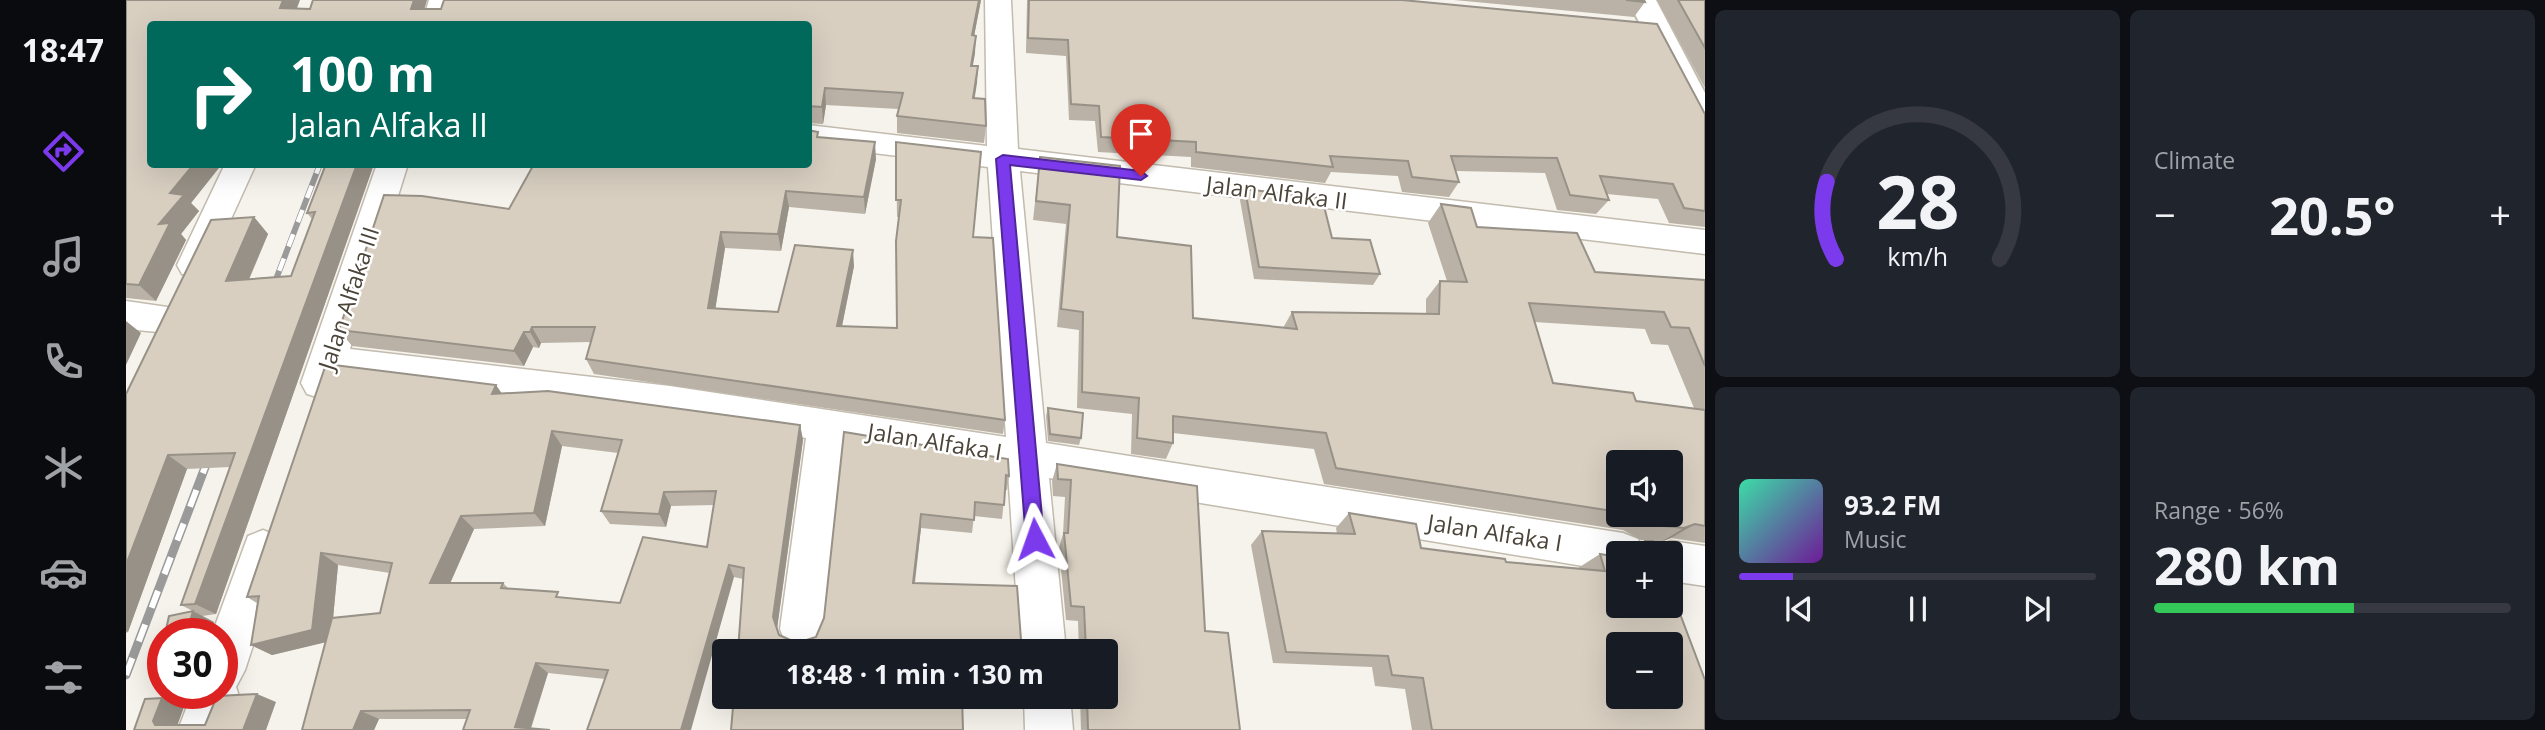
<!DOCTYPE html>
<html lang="en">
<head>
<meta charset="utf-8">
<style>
	body { margin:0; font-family:"Open Sans",sans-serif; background:#20242c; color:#f1f3f6; height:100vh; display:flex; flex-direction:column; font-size:26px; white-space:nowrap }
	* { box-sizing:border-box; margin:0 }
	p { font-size:23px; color:#9ea1a6 }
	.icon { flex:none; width:38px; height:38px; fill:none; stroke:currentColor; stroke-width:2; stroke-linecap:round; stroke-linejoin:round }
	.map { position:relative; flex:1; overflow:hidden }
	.drawer { display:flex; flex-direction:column; gap:10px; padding:10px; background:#0d0f14; width:840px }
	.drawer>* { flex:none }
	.hud { position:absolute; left:21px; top:21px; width:665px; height:147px; border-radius:7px; box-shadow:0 7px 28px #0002; background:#00695c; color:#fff; overflow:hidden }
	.buttons { position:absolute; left:1480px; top:450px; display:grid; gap:14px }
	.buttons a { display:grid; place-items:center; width:77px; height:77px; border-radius:7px; background:#171b24; box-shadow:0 7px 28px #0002; font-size:35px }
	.speed { position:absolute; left:21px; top:618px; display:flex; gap:14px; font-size:35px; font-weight:700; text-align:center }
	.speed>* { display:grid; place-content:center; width:91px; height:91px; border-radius:50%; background:#171b24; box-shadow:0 7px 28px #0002; line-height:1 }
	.speed .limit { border:10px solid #d22; background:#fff; color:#111 }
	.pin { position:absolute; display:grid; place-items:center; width:60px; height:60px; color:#fff; margin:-72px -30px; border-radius:50% 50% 50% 0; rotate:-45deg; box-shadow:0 0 7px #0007 }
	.pin .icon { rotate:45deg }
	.me { position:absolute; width:77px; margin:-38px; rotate:356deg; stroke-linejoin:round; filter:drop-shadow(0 0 5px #0008) }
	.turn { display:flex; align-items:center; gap:24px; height:147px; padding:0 28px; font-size:32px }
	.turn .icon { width:91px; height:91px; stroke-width:2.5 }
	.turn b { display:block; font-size:49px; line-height:60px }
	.big { font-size:52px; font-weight:700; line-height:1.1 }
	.drawer .widget { flex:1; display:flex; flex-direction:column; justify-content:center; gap:10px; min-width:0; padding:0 24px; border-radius:10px; background:#20242c }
	.drawer .dial { align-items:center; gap:0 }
	.dial svg { height:182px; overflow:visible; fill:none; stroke:#363941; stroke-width:7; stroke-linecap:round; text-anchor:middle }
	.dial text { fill:#f1f3f6; stroke:none }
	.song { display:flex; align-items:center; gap:21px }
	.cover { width:84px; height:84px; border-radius:10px; background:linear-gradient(135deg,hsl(160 70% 55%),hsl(280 70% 35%)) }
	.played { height:7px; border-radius:4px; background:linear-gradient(90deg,#7c3aed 15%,#363941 15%) }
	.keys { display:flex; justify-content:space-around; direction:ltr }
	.heat { display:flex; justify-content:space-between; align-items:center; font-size:38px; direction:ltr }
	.charge { height:10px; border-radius:5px; background:linear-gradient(90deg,#34c759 56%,#363941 0) }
	.drawer .tiles { flex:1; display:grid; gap:10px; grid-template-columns:repeat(2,1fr) }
	.trip { position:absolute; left:586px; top:639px; width:406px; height:70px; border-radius:7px; background:#171b24; box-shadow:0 7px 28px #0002; font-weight:700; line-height:70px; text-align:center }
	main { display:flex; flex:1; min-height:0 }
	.tabs { display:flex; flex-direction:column; width:126px; justify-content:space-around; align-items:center; background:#090b0e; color:#9ea1a6 }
	.tabs .icon { width:49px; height:49px }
	.tabs .current { color:#7c3aed }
	.tabs b { font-size:32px; color:#f1f3f6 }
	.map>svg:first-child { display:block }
</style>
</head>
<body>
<main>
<nav class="tabs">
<b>18:47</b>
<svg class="icon current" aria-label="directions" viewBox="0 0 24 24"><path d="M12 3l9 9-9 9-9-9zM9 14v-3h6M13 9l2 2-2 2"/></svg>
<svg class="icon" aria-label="music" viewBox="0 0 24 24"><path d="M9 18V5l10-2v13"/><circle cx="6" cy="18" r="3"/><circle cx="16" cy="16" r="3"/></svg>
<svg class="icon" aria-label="phone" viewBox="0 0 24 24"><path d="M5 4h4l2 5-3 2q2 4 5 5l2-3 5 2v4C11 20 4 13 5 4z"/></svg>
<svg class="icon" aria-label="climate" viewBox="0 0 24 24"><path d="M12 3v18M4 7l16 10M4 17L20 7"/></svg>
<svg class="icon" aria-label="car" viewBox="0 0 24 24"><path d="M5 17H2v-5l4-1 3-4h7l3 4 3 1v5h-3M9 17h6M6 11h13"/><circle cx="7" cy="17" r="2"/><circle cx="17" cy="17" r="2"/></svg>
<svg class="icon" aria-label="filters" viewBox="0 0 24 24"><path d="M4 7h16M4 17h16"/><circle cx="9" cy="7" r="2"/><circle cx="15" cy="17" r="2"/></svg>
</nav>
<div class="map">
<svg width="1579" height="730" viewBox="0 0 1579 730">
	<rect width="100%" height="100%" fill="#f6f3ec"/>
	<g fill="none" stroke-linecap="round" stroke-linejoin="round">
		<g stroke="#c2bbae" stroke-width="3">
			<path id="minor" d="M303,0H329L322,24H296Z
				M859,0H885L892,149L1579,230V254L894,171L920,443L1497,533L1512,539L1518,553H1493V572L923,478L940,651H894L882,471L718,444L698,629L692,645L676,651L660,645L654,629L680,438L544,418L214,377L207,394L194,398L181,394L175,383L251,164H282L224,349L544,386L880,437L862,167L682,145V125L861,146Z
				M99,164H130L80,274L68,278L56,274L51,265Z
				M0,301L55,309L60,319L55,329L42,333L0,329Z
				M137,530L152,536L158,550L119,670L110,687L112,693L100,730H52L66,693H96V634H86L122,536Z
				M1545,541L1579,546V586L1545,581V553H1527L1530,547Z
				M898,696H944L947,730H899Z"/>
		</g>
		<g stroke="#c2bbae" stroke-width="4">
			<path id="tertiary" d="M1502,0H1530L1579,93V132L1568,129L1563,122Z"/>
		</g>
		<use href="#minor" fill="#fff" fill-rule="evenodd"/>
		<use href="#tertiary" fill="#fff" fill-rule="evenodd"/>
		<g stroke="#9a9a9a" stroke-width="6">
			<path id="rail-far1" d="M144,295L194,164"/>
		</g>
		<g stroke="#9a9a9a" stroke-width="9">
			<path id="rail" d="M0,675L86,449"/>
		</g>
		<use href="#rail-far1" stroke="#fff" stroke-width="4.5" stroke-dasharray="13" stroke-linecap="butt"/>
		<use href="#rail" stroke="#fff" stroke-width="6" stroke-dasharray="18" stroke-linecap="butt"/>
	</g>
	<path fill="#bab2a6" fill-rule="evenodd" d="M0,0L184,9L301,0L298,9H315L318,0H855L848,36L849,53L846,66H852L848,98L860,126L858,143L771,133V116L772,109L700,105L697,124L682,123V24H24V164H96L65,203L73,211L55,234L60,240L30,301L0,298Z
		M901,0H1276L1579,114V227L1543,223L1532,199L1481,194L1483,200L1470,214L1431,210L1419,173L1330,171L1333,182L1323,197L1276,192L1272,176L1205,172L1199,183L1065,167V157L972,152L969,121L943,120L940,56L900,53Z
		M1328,0H1518L1519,2L1508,17Z
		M1531,0H1579V88Z
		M692,138L750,159L739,214L663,207L655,251L599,248L589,309L652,312L728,266L716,326L771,328L773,217H771L770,142L847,237L879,420L877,434L468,374L460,359L465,342L415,343L413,348L407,347L398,366L226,346L213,330L383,209Z
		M914,157L991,237L1067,318L1157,328L1166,312L1300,313V299L1314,281H1321L1302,223L1315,204L1351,227L1469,272L1579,280V543L1545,538L1535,542L1515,540L1497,530L1198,484L1188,449L1047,433V443L1040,459L1005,454L1006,414L951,408L953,330L931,327L940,224L907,220ZM1408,322L1519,329L1525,344L1542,345L1568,408L1510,401L1427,383ZM1493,462L1545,514H1493Z
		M200,164H248L90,614L76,616L88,622L85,632L87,634H39L67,611L55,605L104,467L61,469L2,632L0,633V394L128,217L142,234L123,280L165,276L186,219L181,213Z
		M1119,189L1206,238L1254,274L1247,285L1128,279L1114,200Z
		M376,393L674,425L677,440L651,629L654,635L671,643L690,637L698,618L718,432L883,476L881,490H879L876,519L848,516L846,533L795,528L789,583L895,640L903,647L902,651H612L617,579L608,577L479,679L422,673L405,729L337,730L341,719H253L248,730H176L199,642L146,655L125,645L131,603L121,597ZM436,446L492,453L475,511L484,524L540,527L545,506L588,505L581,547L494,603L437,598L382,588L377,583H324L348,529L419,526ZM212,565L264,573L254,613L207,618Z
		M922,408L955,438L953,445L922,441L920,416Z
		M931,464L1079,631L1114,730H955L954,696H980V651H953L952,621L940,620L933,548L937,534L939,497L927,496L926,481Z
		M1223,513L1295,548L1380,562L1452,568L1474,554L1579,730H1286L1279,689L1249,686L1246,667L1147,663L1125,545L1136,531L1211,534L1210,528Z
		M1519,541L1531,553H1500Z
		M608,696H845L843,705H836Z"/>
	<path fill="#979187" d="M157,0H174L165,24L154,8Z
		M288,0H301L294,24L285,9Z
		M853,0H855L845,52L846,35Z
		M850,36L849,53L844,83L845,66Z
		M852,66L851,83L846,115L847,98Z
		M699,88L700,105L697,124L696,107Z
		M749,142L750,159L739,214L738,197Z
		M68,164H96L65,203L73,211L55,234L60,240L30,301L13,285L44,193Z
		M231,164H248L90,614L69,604Z
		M660,191L663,207L655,251L652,234Z
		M128,217L142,234L115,297L100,281Z
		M595,232L599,248L587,324L582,308Z
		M727,250L728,266L713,341L711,326Z
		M0,321L15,333L0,365Z
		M406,327L415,343L413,348L404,332Z
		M398,332L407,347L398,366L388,351Z
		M370,385L381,401L366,394Z
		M674,425L677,440L651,629L647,617Z
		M426,431L436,446L419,526L408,513Z
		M42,455L61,469L2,632L0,631V565Z
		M538,492L545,506L540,527L533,514Z
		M795,514V528L787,595V583Z
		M335,516L348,529L319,595L304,583Z
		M1569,524L1545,538L1535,542L1558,528Z
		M195,553L212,565L205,641L146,655L125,645Z
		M603,565L608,577L565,730H555Z
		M67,611L88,622L85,632L87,634H73L63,625Z
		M410,663L422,673L404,730L389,727Z
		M131,694L150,702L140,730H117Z
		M36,698L58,707L50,729L29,725L27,721Z
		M235,711L253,719L248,730H227Z"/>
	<path fill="#d8cfc1" stroke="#979187" stroke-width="2" fill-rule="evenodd" d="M0,0H157L154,8L184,9L187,0H288L285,9H315L318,0H853L846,35L850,36L845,66H852L847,98L859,99L860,126L771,116L777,93L699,88L696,107L682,106V24H24V164H68L44,193L58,195L33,224L44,223L13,285L0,284Z
		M903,0H1276L1531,24L1579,114V211L1558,208L1547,184L1474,176L1483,200L1444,195L1431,158L1325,156L1333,182L1286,177L1282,161L1204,156L1207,167L1070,152V142L975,137L973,106L945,104L942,40L902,38Z
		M1500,0H1518L1519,2Z
		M1552,0H1579V48Z
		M682,130L692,132L691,137L749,142L738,197L660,191L652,234L595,232L582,308L652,312L669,245L727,250L711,326L771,328L770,241L775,200H770V142L855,152L847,237L867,238L879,420L460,359L469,327H406L404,332H398L388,351L213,330L258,195L296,196L383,209L408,164H682Z
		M914,157L994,166L991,237L1065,246L1067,318L1171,329L1166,312L1313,314L1314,281L1341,282L1315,204L1345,208L1351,227L1451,233L1469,272L1579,280V366L1563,328L1545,327L1538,312L1403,303L1427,383L1507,393L1510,401L1579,410V526L1569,524L1558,528L1538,526L1520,516L1509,514H1545V462H1493V512L1210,468L1200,433L1047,416V443L1011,438L1013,398L956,392L957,312L935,309L944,205L910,201Z
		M200,164H231L69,604L55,605L109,453L42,455L0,565V394L85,220L128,217L100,281L165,276L189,212L181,213Z
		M1119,189L1196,198L1206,238L1244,240L1254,274L1133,267Z
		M200,364L370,385L366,394L422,391L674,425L647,617L653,635L671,643L690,637L698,618L718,432L882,459L883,476L880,475L878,505L849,502L848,520L795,514L787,583L891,586L895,640L903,643V647L841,644V651H612L618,568L603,565L555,730H461L482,670L410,663L389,727L424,730H337L344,710L235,711L227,730H176L206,618L254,613L266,563L195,553L186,630L125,645L133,596L121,597ZM426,431L496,440L475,511L533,514L538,492L590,491L581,547L517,537L494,603L430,597L432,592L375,588L377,583H304L335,516L408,513Z
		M922,408L957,413L955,438L924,434Z
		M931,464L1071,486L1079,631L1102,633L1114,730H962L961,696H980V651H960L958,607L945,606L938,533H942L945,480L932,479Z
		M1223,513L1290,524L1295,548L1379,559L1380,562L1479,571L1474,554L1493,557V606H1545V590L1579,680V730H1306L1297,678L1266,675L1262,656L1160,652L1136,531L1229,534ZM1493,644H1545V696H1493Z
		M1519,541H1527L1531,553H1519Z
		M67,611L63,625L73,627V634H39L43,616Z
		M37,641V668L29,670Z
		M131,694L117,730H8L19,699L36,698L27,721L29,725H79L91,696Z
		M608,696H836L837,730H605Z"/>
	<path fill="#7c3aed" stroke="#51269a" stroke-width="2" d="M877,155L1015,171L1021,176L1015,180L884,165L918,539L916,545L909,548L903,545L900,539L870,159Z"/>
	<g text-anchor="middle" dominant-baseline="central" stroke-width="5" stroke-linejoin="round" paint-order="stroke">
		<g font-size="23" fill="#4b4439" stroke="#fff">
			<text transform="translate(1151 192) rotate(7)">Jalan Alfaka II</text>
			<text transform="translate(222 298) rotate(-72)">Jalan Alfaka III</text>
			<text transform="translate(809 441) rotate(9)">Jalan Alfaka I</text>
			<text transform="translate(1369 532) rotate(9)">Jalan Alfaka I</text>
		</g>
	</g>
</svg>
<div class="buttons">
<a><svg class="icon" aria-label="sound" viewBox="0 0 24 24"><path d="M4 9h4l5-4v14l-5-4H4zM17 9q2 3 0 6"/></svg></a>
<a>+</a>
<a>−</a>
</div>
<div class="speed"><div class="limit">30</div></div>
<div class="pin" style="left:1015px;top:176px;background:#d93025"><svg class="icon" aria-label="arrive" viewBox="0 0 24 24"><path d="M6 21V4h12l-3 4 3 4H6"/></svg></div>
<svg class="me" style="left:909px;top:539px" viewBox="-20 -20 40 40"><path d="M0-17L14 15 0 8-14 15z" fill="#7c3aed" stroke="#fff" stroke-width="4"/></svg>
<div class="trip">18:48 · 1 min · 130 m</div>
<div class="hud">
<div class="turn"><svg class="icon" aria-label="right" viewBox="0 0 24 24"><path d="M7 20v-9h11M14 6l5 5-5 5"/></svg><div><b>100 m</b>Jalan Alfaka II</div></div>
</div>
</div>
<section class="drawer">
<div class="tiles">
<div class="widget dial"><svg viewBox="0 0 100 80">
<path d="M14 69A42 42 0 1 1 86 69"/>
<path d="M14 69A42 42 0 0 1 10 35" stroke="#7c3aed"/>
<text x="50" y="56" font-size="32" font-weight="700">28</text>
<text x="50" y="72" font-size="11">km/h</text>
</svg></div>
<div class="widget"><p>Climate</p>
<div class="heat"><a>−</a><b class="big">20.5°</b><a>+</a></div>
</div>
<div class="widget">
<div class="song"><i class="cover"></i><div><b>93.2 FM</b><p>Music</p></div></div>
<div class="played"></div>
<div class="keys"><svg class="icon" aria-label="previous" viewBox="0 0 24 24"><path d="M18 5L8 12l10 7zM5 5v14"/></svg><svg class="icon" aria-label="pause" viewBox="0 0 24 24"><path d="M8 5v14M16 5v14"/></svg><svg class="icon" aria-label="next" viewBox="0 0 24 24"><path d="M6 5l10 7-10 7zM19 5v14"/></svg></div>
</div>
<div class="widget"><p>Range · 56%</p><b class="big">280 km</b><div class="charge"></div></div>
</div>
</section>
</main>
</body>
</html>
